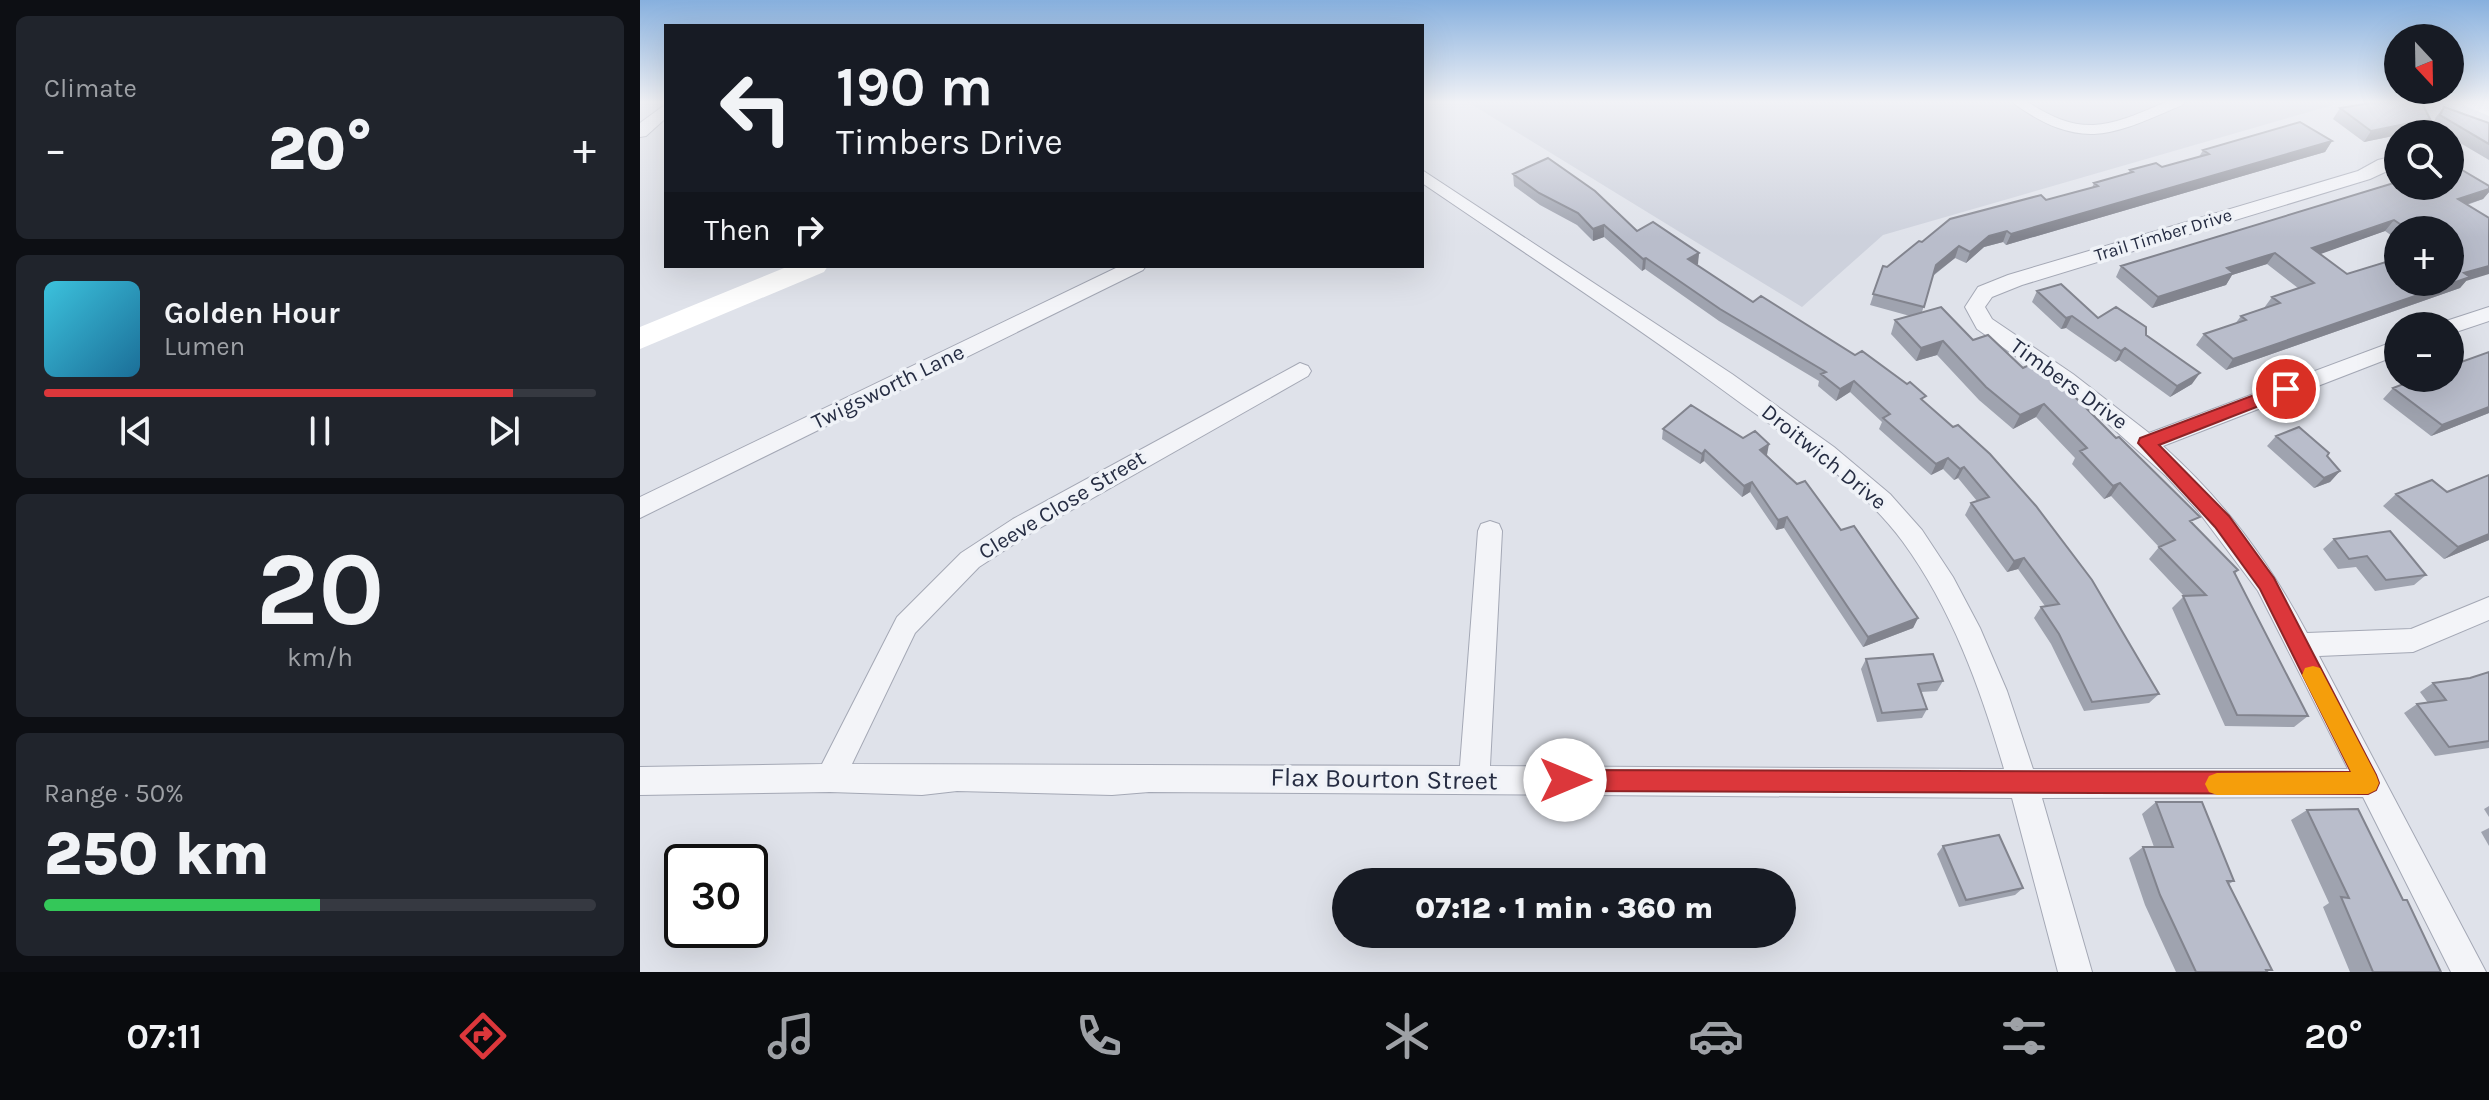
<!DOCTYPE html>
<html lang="en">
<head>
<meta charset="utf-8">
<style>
	body { margin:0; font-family:Karla,sans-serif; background:#20242c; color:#f1f3f6; height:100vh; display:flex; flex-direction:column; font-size:30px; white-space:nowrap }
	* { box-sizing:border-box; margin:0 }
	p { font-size:26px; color:#9ea1a6 }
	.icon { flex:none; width:44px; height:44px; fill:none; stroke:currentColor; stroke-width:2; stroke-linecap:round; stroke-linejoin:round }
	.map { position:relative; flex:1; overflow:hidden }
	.sheet { display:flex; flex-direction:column; gap:16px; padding:16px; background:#0d0f14; width:640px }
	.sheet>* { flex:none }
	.hud { position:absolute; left:24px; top:24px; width:760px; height:244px; border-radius:0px; box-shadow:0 8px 32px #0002; background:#171b24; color:#f1f3f6; overflow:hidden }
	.needle { width:52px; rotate:158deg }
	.controls { position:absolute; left:1744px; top:24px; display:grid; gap:16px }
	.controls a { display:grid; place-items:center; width:80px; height:80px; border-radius:50%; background:#171b24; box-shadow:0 8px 32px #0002; font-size:40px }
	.speed { position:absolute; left:24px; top:844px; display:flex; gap:16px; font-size:40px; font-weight:700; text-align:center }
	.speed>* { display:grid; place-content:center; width:104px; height:104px; border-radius:50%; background:#171b24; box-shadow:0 8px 32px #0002; line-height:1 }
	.speed .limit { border:4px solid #111; border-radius:12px; background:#fff; color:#111 }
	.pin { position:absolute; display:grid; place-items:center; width:68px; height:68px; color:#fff; margin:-34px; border:4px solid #fff; border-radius:50%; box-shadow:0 2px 8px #0007 }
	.me { position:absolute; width:88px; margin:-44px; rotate:90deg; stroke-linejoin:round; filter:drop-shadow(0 0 6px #0008) }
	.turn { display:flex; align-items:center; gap:28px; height:168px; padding:0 40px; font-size:36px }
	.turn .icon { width:104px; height:104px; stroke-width:2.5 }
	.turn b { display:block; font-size:56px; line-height:68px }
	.then { display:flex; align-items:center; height:76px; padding:0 40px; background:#0003; gap:16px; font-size:30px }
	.big { font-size:60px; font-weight:800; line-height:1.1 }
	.sheet .widget { flex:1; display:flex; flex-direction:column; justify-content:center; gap:12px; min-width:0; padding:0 28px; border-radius:12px; background:#20242c }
	.sheet .dial { align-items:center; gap:0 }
	.dial b { font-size:104px; line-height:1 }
	.song { display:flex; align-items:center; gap:24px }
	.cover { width:96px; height:96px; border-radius:12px; background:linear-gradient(135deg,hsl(190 70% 55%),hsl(200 70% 35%)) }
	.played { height:8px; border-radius:4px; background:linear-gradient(90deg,#dc373b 85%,#363941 85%) }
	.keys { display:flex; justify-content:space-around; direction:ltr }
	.heat { display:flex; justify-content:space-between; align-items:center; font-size:44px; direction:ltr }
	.charge { height:12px; border-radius:6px; background:linear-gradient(90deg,#34c759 50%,#363941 0) }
	.trip { position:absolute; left:692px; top:868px; width:464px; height:80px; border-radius:40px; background:#171b24; box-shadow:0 8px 32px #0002; font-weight:800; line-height:80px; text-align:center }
	.menu { display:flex; height:128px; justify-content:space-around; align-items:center; background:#090b0e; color:#9ea1a6 }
	.menu .icon { width:56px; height:56px }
	.menu .active { color:#dc373b }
	.menu b { font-size:36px; color:#f1f3f6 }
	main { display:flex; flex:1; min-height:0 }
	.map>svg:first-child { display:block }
</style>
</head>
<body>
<main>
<section class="sheet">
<div class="widget"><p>Climate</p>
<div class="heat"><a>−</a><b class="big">20°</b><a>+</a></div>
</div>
<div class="widget">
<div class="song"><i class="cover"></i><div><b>Golden Hour</b><p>Lumen</p></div></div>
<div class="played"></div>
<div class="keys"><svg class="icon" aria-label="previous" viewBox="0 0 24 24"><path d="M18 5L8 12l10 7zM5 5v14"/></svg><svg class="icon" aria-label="pause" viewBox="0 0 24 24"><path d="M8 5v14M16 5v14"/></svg><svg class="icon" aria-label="next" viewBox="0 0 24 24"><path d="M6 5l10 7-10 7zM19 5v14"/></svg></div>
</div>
<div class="widget dial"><b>20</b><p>km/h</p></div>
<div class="widget"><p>Range · 50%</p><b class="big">250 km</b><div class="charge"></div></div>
</section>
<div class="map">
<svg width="1849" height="972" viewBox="0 0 1849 972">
	<rect width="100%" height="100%" fill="#dfe2ea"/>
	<path fill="#cdd1dc" d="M826,101H1707L1243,235L1162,307Z"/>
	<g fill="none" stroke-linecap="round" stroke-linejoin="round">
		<g stroke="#a4a8b5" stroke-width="11">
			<path id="service" d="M1378,101C1444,147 1472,130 1540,101"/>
		</g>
		<g stroke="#a4a8b5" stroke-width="2">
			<path id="minor" d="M26,104V118L6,136L0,137V123Z
				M1758,155V166L1730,179L1382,285L1352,297L1345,307L1352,319L1433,374L1509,433L1758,340V355L1523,446C1585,502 1628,560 1667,633L1771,629L1849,597V620L1773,652L1679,656L1846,972H1811L1723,797L1402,798L1452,972H1418L1372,798L509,792L472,795L317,791L282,795L190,792L0,795V767L182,764L257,617L321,553L373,519L660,363L668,366L671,371L668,376L391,533L339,567L275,633L212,764L820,766L838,531L841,524L850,521L859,524L862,531L850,766L1364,769C1341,690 1312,609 1263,542C1221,485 1159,445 1102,404C998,327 889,256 782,183V170L1092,374L1194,447L1250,494L1282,530L1313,577L1340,628L1367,691L1393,769H1708L1618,591L1558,511L1526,476L1456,413L1337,329L1325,307L1338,287L1368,275L1718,171L1738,160Z
				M480,266H506L503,270L0,518V497Z
				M1849,307V321L1810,334V326H1800L1803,322Z"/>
		</g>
		<use href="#service" stroke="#f3f4f8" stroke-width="9"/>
		<use href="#minor" fill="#f3f4f8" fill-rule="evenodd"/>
		<path fill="#fff" fill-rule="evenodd" d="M1822,101H1849V116L1826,106Z
			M149,266H188L184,272L0,349V327Z"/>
	</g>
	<path fill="#9fa3af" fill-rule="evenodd" d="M1736,101H1781L1782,130L1724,142L1693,119L1700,108Z
		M1804,107L1849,123V160L1810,137V134H1806L1792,126L1796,117Z
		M1692,141L1685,152L1366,245L1363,242L1344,247L1326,263L1315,258L1293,276L1282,312L1383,368L1554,525L1598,570L1595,574L1668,716L1654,727L1585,726L1532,608L1544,596L1509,559L1519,547L1471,496L1464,499L1432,464L1435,458L1396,417L1373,429L1339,400L1297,355L1276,361L1251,334L1255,320L1270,316L1230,305L1243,266L1247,267L1282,242L1406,200L1452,188L1454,183L1488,174L1490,170L1522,167L1559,157L1563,150Z
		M873,174L997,231L1059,253L1057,265L1113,302L1284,402L1519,694L1509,703L1444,711L1411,644L1394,618L1401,607L1405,606L1378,569L1367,572L1325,515L1331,503L1337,501L1318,478L1314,480L1303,469L1291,475L1239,429L1242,422L1210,392L1196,401L1178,386L1179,381L1079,321L1005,269L1002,271L964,237L953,241L937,225L900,205L874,186Z
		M1758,186L1849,189V192L1843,199L1827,205L1826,281L1820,288L1586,370L1556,345L1564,334L1595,324L1601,316L1624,308L1632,297L1658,288L1627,264L1592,275L1586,285L1512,308L1476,277L1481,266ZM1758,230H1810V282H1758L1707,274L1679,254L1745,231L1758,240Z
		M1397,291L1458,318L1506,335L1552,384L1530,397L1479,360L1475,362L1426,328L1421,329L1392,302Z
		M1753,388L1849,413L1791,436L1743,399Z
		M1023,429L1127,455L1201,530L1278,618L1273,628L1223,647L1144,528L1136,530L1110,492L1102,497L1064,461L1060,464L1022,439Z
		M1636,436L1687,456L1700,471L1690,482L1674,488L1627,446Z
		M1756,494L1849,540L1804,559L1743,506Z
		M1694,539L1786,575L1774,585L1735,591L1716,567L1698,569L1683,549Z
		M1226,659L1303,681L1297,691L1281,692L1287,709L1282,718L1237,722L1221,669Z
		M1849,672V748L1795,756L1764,713L1777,704L1788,703L1780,692L1793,683L1830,678Z
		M1516,802L1594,881L1589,884L1632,970L1627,972H1536L1505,905L1489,858L1503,847H1514L1502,814Z
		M1849,806V817L1844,809Z
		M1667,810L1801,972H1710L1683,907L1689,903L1651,820Z
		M1849,828V846L1841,832Z
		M1303,846L1383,888L1375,895L1319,907L1297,854Z"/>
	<path fill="#82848e" d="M1790,119L1782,130L1724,142L1731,131Z
		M1692,141L1685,152L1366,245L1371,234Z
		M1849,189V192L1843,199L1809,210L1818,199Z
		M1754,220L1745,231L1664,260L1672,248Z
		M964,225V237L953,241V229Z
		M1367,231L1363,242L1344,247L1326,263L1330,252L1349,236Z
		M1319,246L1315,258L1292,276L1296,265Z
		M1059,253L1058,264L1046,271L1048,259Z
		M1635,253L1627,264L1592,275L1586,285L1512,308L1518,297L1587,268Z
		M1006,258L1005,269L1002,271L1003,259Z
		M1849,266V274L1826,281L1820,288L1586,370L1593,359L1824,273Z
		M1432,316L1426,328L1421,329L1426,318Z
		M1303,341L1297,355L1276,361L1281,348Z
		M1485,348L1479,360L1475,362L1481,351Z
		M1560,373L1552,384L1530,397L1537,386Z
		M1214,381L1210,392L1196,401L1200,389Z
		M1404,404L1396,417L1373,429L1380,415Z
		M1849,407V413L1791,436L1802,425Z
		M1129,444L1127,455L1117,460L1120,450Z
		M1065,450L1064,461L1060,464L1062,454Z
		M1308,458L1303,469L1291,475L1296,464Z
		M1324,467L1318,478L1314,480L1320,469Z
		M1700,471L1690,482L1674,488L1684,478Z
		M1112,482L1110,492L1102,497L1104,486Z
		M1480,483L1471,496L1464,499L1473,486Z
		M1147,517L1144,528L1136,530L1138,520Z
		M1849,534V540L1804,559L1818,547Z
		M1384,558L1378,569L1367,572L1374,561Z
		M1278,618L1273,628L1223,647L1228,637Z"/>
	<path fill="#b9bdcb" stroke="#82848e" stroke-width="2" fill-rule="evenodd" d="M1742,101H1781L1790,119L1731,131L1700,108Z
		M1804,107L1849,123V144L1800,115Z
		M1660,122L1692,141L1371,234L1367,231L1349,236L1330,252L1319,246L1296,265L1284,307L1233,294L1243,266L1247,267L1279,241L1282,242L1310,219L1401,195L1406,200L1458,186L1454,183L1493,172L1490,170L1516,163L1522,167L1569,154L1563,150Z
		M908,158L955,191L997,231L1013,222L1059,253L1048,259L1113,302L1121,296L1215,355L1222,351L1267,384L1270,382L1286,396L1281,399L1313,427L1318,425L1350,454L1396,506L1452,580L1519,694L1452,702L1419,634L1401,607L1419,604L1384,558L1374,561L1331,503L1349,497L1324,467L1320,469L1308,458L1296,464L1243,418L1250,414L1214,381L1200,389L1181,374L1186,372L1080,309L1006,258L1003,259L964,225L953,229L938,213L899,193L873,174Z
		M1812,164L1849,186V189L1818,199L1849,218V266L1824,273L1830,277L1593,359L1564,334L1606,320L1601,316L1640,303L1632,297L1674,283L1635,253L1587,268L1593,273L1518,297L1481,266L1757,182L1758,186H1810V165ZM1754,220L1769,230H1810V282H1758V267L1749,261L1707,274L1672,248Z
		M1421,284L1458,318L1476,307L1506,327V335L1560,373L1537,386L1485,348L1481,351L1432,316L1426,318L1397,291Z
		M1301,307L1333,340L1348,335L1383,368L1393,363L1435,397L1476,438L1479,437L1560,517L1550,521L1598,570L1594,572L1668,716L1597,715L1543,596L1566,595L1519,547L1535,540L1480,483L1473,486L1440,451L1447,448L1404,404L1380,415L1346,387L1303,341L1281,348L1255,320Z
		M1849,352V407L1802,425L1753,388L1779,378H1810V366Z
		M1051,405L1103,438L1115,431L1129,444L1120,450L1157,484L1165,481L1201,530L1214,526L1278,618L1228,637L1147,517L1138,520L1112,482L1104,486L1065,450L1062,454L1023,429Z
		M1659,427L1689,453L1687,456L1700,471L1684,478L1636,436Z
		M1849,475V534L1818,547L1756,494L1792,480L1807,492Z
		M1750,531L1786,575L1746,580L1727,556L1709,559L1694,539Z
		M1293,654L1303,681L1278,684L1287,709L1242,713L1226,659Z
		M1849,672V741L1809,747L1777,704L1806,700L1793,683L1830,678Z
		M1516,802H1562L1594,881H1587L1632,970H1626L1627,972H1556L1520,895L1503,847H1533Z
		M1718,809L1763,900H1767L1801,972H1733L1701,897L1709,898L1667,810Z
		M1359,835L1383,888L1326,900L1303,846Z"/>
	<linearGradient id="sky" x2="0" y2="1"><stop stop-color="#87b0de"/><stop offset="0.43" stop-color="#f1f2f6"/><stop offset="1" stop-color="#f1f2f6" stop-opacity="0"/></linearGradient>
	<rect width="1849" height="237" fill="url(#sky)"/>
	<path fill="#dc373b" stroke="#8f2426" stroke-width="2" d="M1646,383L1652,385L1655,389L1652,393L1519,445L1589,516L1634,578L1736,775L1739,783L1736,790L1728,794L925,791L917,788L914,780L917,773L925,770L1711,772L1620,589L1575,527L1498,443L1500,438Z"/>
	<path fill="#f59e0b" d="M1673,666L1680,668L1736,775L1739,783L1736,790L1728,794L1577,795L1569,792L1565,784L1569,776L1577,773L1711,772L1662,675L1665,668Z"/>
	<g text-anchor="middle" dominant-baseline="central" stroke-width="7" stroke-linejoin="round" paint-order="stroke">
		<g font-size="18" fill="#262d43" stroke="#eff2f7">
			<text transform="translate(1523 235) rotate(-17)">Trail Timber Drive</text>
		</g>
		<g font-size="22" fill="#262d43" stroke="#eff2f7">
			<text transform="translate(1429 384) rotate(36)">Timbers Drive</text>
			<text transform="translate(248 387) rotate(-26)">Twigsworth Lane</text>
			<text transform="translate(1184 457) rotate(39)">Droitwich Drive</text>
			<text transform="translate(422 505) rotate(-31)">Cleeve Close Street</text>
		</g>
		<g font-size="26" fill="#262d43" stroke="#eff2f7">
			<text transform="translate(744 779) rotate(1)">Flax Bourton Street</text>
		</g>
	</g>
</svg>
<div class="controls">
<a><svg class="needle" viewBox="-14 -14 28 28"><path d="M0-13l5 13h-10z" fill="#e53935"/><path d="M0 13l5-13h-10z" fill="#9ea1a6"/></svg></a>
<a><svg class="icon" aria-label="search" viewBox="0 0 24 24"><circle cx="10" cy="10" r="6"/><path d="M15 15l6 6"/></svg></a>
<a>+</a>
<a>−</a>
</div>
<div class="speed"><div class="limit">30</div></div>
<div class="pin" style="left:1646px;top:389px;background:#d93025"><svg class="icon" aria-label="arrive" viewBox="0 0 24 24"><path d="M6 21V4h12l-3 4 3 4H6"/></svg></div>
<svg class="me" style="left:925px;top:780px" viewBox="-20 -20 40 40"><circle r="19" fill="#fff"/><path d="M0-13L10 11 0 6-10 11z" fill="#dc373b"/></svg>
<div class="trip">07:12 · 1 min · 360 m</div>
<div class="hud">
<div class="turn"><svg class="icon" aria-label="left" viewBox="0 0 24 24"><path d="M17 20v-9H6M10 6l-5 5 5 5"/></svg><div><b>190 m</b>Timbers Drive</div></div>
<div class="then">Then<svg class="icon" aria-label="right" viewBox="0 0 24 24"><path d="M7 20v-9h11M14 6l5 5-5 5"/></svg></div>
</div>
</div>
</main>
<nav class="menu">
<b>07:11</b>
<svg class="icon active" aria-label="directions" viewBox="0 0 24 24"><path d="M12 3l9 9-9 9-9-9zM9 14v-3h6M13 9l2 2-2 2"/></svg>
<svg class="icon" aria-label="music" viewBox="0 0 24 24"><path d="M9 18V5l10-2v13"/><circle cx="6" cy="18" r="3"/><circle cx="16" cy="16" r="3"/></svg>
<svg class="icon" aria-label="phone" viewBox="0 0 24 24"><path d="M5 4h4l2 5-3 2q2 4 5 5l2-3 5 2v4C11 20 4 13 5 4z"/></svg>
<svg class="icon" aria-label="climate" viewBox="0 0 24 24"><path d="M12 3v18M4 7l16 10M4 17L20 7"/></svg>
<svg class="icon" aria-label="car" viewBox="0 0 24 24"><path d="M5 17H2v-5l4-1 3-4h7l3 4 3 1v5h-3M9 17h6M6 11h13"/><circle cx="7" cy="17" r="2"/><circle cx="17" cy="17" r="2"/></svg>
<svg class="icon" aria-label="filters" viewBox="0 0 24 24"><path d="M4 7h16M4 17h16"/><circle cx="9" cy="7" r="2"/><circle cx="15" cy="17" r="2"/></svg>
<b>20°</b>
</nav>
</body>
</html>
